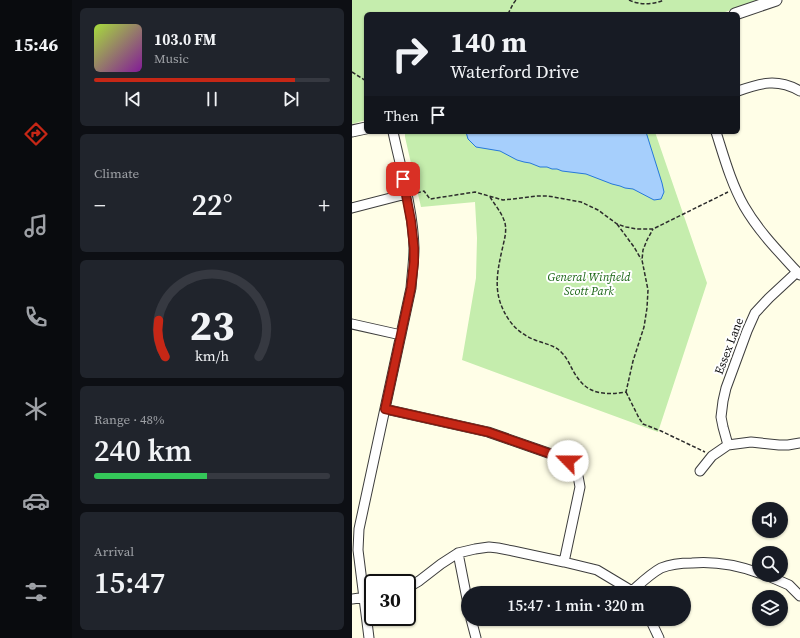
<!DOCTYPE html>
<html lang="en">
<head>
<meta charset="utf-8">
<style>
	body { margin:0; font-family:"Source Serif 4",serif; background:#20242c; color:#f1f3f6; height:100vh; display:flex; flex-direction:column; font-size:15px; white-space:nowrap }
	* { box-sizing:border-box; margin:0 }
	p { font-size:13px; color:#9ea1a6 }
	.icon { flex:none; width:22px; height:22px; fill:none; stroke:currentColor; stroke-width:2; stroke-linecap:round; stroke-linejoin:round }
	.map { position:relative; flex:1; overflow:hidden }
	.sheet { display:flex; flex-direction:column; gap:8px; padding:8px; background:#0d0f14; width:280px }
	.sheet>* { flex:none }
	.hud { position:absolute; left:12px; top:12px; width:376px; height:122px; border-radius:6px; box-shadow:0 1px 3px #0004; background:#171b24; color:#f1f3f6; overflow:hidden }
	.controls { position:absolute; left:400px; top:502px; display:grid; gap:8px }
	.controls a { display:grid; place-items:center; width:36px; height:36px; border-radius:50%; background:#171b24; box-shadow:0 1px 3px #0004; font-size:20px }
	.speed { position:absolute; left:12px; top:574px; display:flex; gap:8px; font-size:20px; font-weight:700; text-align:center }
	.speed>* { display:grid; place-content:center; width:52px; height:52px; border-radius:50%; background:#171b24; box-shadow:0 1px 3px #0004; line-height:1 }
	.speed .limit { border:2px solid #111; border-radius:6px; background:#fff; color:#111 }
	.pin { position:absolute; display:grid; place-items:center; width:34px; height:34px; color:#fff; margin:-17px; border-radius:8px; box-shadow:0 2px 6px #0006 }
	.me { position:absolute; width:44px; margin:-22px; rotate:293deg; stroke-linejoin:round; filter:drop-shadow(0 0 3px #0008) }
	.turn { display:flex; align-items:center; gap:14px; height:84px; padding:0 20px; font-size:18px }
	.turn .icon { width:52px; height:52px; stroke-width:2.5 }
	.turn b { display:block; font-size:28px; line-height:34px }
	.then { display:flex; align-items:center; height:38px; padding:0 20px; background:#0003; gap:8px; font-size:15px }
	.big { font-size:30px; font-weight:600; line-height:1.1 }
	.sheet .card { flex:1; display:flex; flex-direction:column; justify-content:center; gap:6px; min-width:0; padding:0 14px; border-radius:6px; background:#20242c }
	.sheet .dial { align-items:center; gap:0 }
	.dial svg { height:104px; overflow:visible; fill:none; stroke:#363941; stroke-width:7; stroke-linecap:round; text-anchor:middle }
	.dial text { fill:#f1f3f6; stroke:none }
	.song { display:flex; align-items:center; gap:12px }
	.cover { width:48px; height:48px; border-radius:6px; background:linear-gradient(135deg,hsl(80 70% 55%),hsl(290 70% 35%)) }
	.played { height:4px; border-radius:2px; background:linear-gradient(90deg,#c62716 85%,#363941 85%) }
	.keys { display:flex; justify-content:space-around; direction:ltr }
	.heat { display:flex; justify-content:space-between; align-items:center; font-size:22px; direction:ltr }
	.charge { height:6px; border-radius:3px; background:linear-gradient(90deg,#34c759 48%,#363941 0) }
	.trip { position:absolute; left:109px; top:586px; width:230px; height:40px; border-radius:20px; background:#171b24; box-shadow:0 1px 3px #0004; font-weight:600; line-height:40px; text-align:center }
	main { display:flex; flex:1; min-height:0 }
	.dock { display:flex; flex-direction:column; width:72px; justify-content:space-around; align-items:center; background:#090b0e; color:#9ea1a6 }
	.dock .icon { width:28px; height:28px }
	.dock .on { color:#c62716 }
	.dock b { font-size:18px; color:#f1f3f6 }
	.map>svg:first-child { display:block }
</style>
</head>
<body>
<main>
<nav class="dock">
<b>15:46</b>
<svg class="icon on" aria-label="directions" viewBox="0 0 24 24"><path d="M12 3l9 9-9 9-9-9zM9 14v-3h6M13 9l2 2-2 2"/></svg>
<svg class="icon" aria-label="music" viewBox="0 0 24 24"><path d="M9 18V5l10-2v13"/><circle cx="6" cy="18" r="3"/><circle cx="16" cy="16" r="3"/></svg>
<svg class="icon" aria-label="phone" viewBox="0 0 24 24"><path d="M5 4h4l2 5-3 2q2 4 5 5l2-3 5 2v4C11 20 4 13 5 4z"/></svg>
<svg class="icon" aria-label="climate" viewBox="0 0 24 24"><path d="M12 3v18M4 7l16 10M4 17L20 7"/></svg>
<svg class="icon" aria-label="car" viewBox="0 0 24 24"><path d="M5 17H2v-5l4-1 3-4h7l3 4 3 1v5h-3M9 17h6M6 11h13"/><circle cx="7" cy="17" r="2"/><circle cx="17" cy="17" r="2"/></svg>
<svg class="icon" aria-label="filters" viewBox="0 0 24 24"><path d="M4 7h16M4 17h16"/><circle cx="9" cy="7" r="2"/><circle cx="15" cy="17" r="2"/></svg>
</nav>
<section class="sheet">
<div class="card">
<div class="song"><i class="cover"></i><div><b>103.0 FM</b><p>Music</p></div></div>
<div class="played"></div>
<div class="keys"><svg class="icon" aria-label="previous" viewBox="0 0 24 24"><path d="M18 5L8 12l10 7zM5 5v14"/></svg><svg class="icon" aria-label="pause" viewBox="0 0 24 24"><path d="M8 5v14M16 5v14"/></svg><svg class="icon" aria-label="next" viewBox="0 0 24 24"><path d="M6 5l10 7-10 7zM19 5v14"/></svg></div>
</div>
<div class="card"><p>Climate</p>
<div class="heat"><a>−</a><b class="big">22°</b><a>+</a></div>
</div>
<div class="card dial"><svg viewBox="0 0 100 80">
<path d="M14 69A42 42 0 1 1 86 69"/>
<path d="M14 69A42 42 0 0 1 9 41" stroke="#c62716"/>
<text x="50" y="56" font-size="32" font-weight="700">23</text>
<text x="50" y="72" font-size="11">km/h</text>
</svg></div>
<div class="card"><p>Range · 48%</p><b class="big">240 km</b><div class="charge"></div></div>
<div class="card"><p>Arrival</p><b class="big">15:47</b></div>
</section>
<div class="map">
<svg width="448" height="638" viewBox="0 0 448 638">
	<rect width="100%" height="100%" fill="#fffee7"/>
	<path fill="#c5edad" d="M0,0H409L367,14H14V120L0,124Z
		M57,132H303L355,283L306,432L110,360L124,278L125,238L123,202L69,207L53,137V134Z"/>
	<path fill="#a6cffc" stroke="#2678da" d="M114,132H294L310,183L312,192L309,199L302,200L281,189L273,188L268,186L260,184L234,174L210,171L205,169H200L195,167H188L178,163L172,162L165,160L148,151L124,147L116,139Z"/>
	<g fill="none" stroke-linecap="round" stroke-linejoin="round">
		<g stroke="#3d3d3d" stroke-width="11">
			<path id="minor" d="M386,91C409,83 425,78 448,91
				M364,132C372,157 379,183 392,206C407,232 428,253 448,275
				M0,208L54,194
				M0,324L49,335
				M33,409L136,432L202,455L216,461L224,471L226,476L228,487L212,562
				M376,445L371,427L369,417L371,401L374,388L395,331L403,313L417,298L445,272
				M348,471L360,456L376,445L399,442L427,445H436L448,443
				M106,553L116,604
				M414,575L437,585L448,596
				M55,588L67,581L89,564L106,553L123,549L137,547L146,548L161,551L212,562L245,570L280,591L281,593
				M280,591C289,583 298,574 309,568C319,564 329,563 340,563C363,561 385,565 407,573
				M0,599L21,596
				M119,619L124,638
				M298,619L307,638
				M17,638L6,550L7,529L59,288C60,274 62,261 62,248C61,210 49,169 41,132"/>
		</g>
		<g stroke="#3d3d3d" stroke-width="13">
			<path id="tertiary" d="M383,14L424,0
				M0,131L14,128"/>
		</g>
		<path stroke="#2c2c2c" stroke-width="1.5" stroke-dasharray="4 2" stroke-linecap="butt" d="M277,0C287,5 301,5 312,0
			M156,14L161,4L164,0
			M0,72L14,81
			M65,193L72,191L78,199L123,192L151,200L161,199L184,196H196L229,202L246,210L265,224L274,227L285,229H301L376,192
			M138,197C143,205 150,213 153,223C155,232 152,241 150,250C144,277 141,296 157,320C164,330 173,336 183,340C193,344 203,345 210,353C217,360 219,369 225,377C237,395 254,395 274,392L281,361L292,327L295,308L296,290L290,260L291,250L295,240L301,229
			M265,224L282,247L289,259
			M274,392L287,418L291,424L309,431L353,452"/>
		<use href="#minor" stroke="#fff" stroke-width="9"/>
		<use href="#tertiary" stroke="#fff" stroke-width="11"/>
	</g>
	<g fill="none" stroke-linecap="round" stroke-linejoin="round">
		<g stroke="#81190e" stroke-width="10">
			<path id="route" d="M51,179L59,221L62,248V262L59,288L33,409L136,432L202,455L216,461"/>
		</g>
		<use href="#route" stroke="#c62716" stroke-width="7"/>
	</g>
	<g text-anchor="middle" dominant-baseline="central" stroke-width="4" stroke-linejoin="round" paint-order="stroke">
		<g font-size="12" font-style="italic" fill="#1b6616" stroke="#fff">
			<text x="237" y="277">General Winfield<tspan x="237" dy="14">Scott Park</tspan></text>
		</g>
		<g font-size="12" fill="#0a0a0a" stroke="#fff">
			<text transform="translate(377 346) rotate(-69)">Essex Lane</text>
		</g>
	</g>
</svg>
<div class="controls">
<a><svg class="icon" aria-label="sound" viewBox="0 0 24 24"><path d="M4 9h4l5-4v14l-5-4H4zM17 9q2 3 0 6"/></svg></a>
<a><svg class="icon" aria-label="search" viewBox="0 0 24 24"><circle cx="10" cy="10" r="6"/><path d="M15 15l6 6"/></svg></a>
<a><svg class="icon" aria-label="layers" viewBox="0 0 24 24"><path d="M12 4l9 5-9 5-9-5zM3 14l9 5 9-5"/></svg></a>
</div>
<div class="speed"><div class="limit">30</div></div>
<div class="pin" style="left:51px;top:179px;background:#d93025"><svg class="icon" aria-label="arrive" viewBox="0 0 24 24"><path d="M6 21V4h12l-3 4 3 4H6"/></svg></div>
<svg class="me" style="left:216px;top:461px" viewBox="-20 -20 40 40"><circle r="19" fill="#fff"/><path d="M0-13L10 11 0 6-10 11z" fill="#c62716"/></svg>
<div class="trip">15:47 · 1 min · 320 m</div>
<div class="hud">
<div class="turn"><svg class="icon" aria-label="right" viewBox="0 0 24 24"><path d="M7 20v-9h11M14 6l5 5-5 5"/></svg><div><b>140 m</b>Waterford Drive</div></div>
<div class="then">Then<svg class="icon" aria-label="arrive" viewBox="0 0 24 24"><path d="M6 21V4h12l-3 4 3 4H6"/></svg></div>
</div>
</div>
</main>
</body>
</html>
